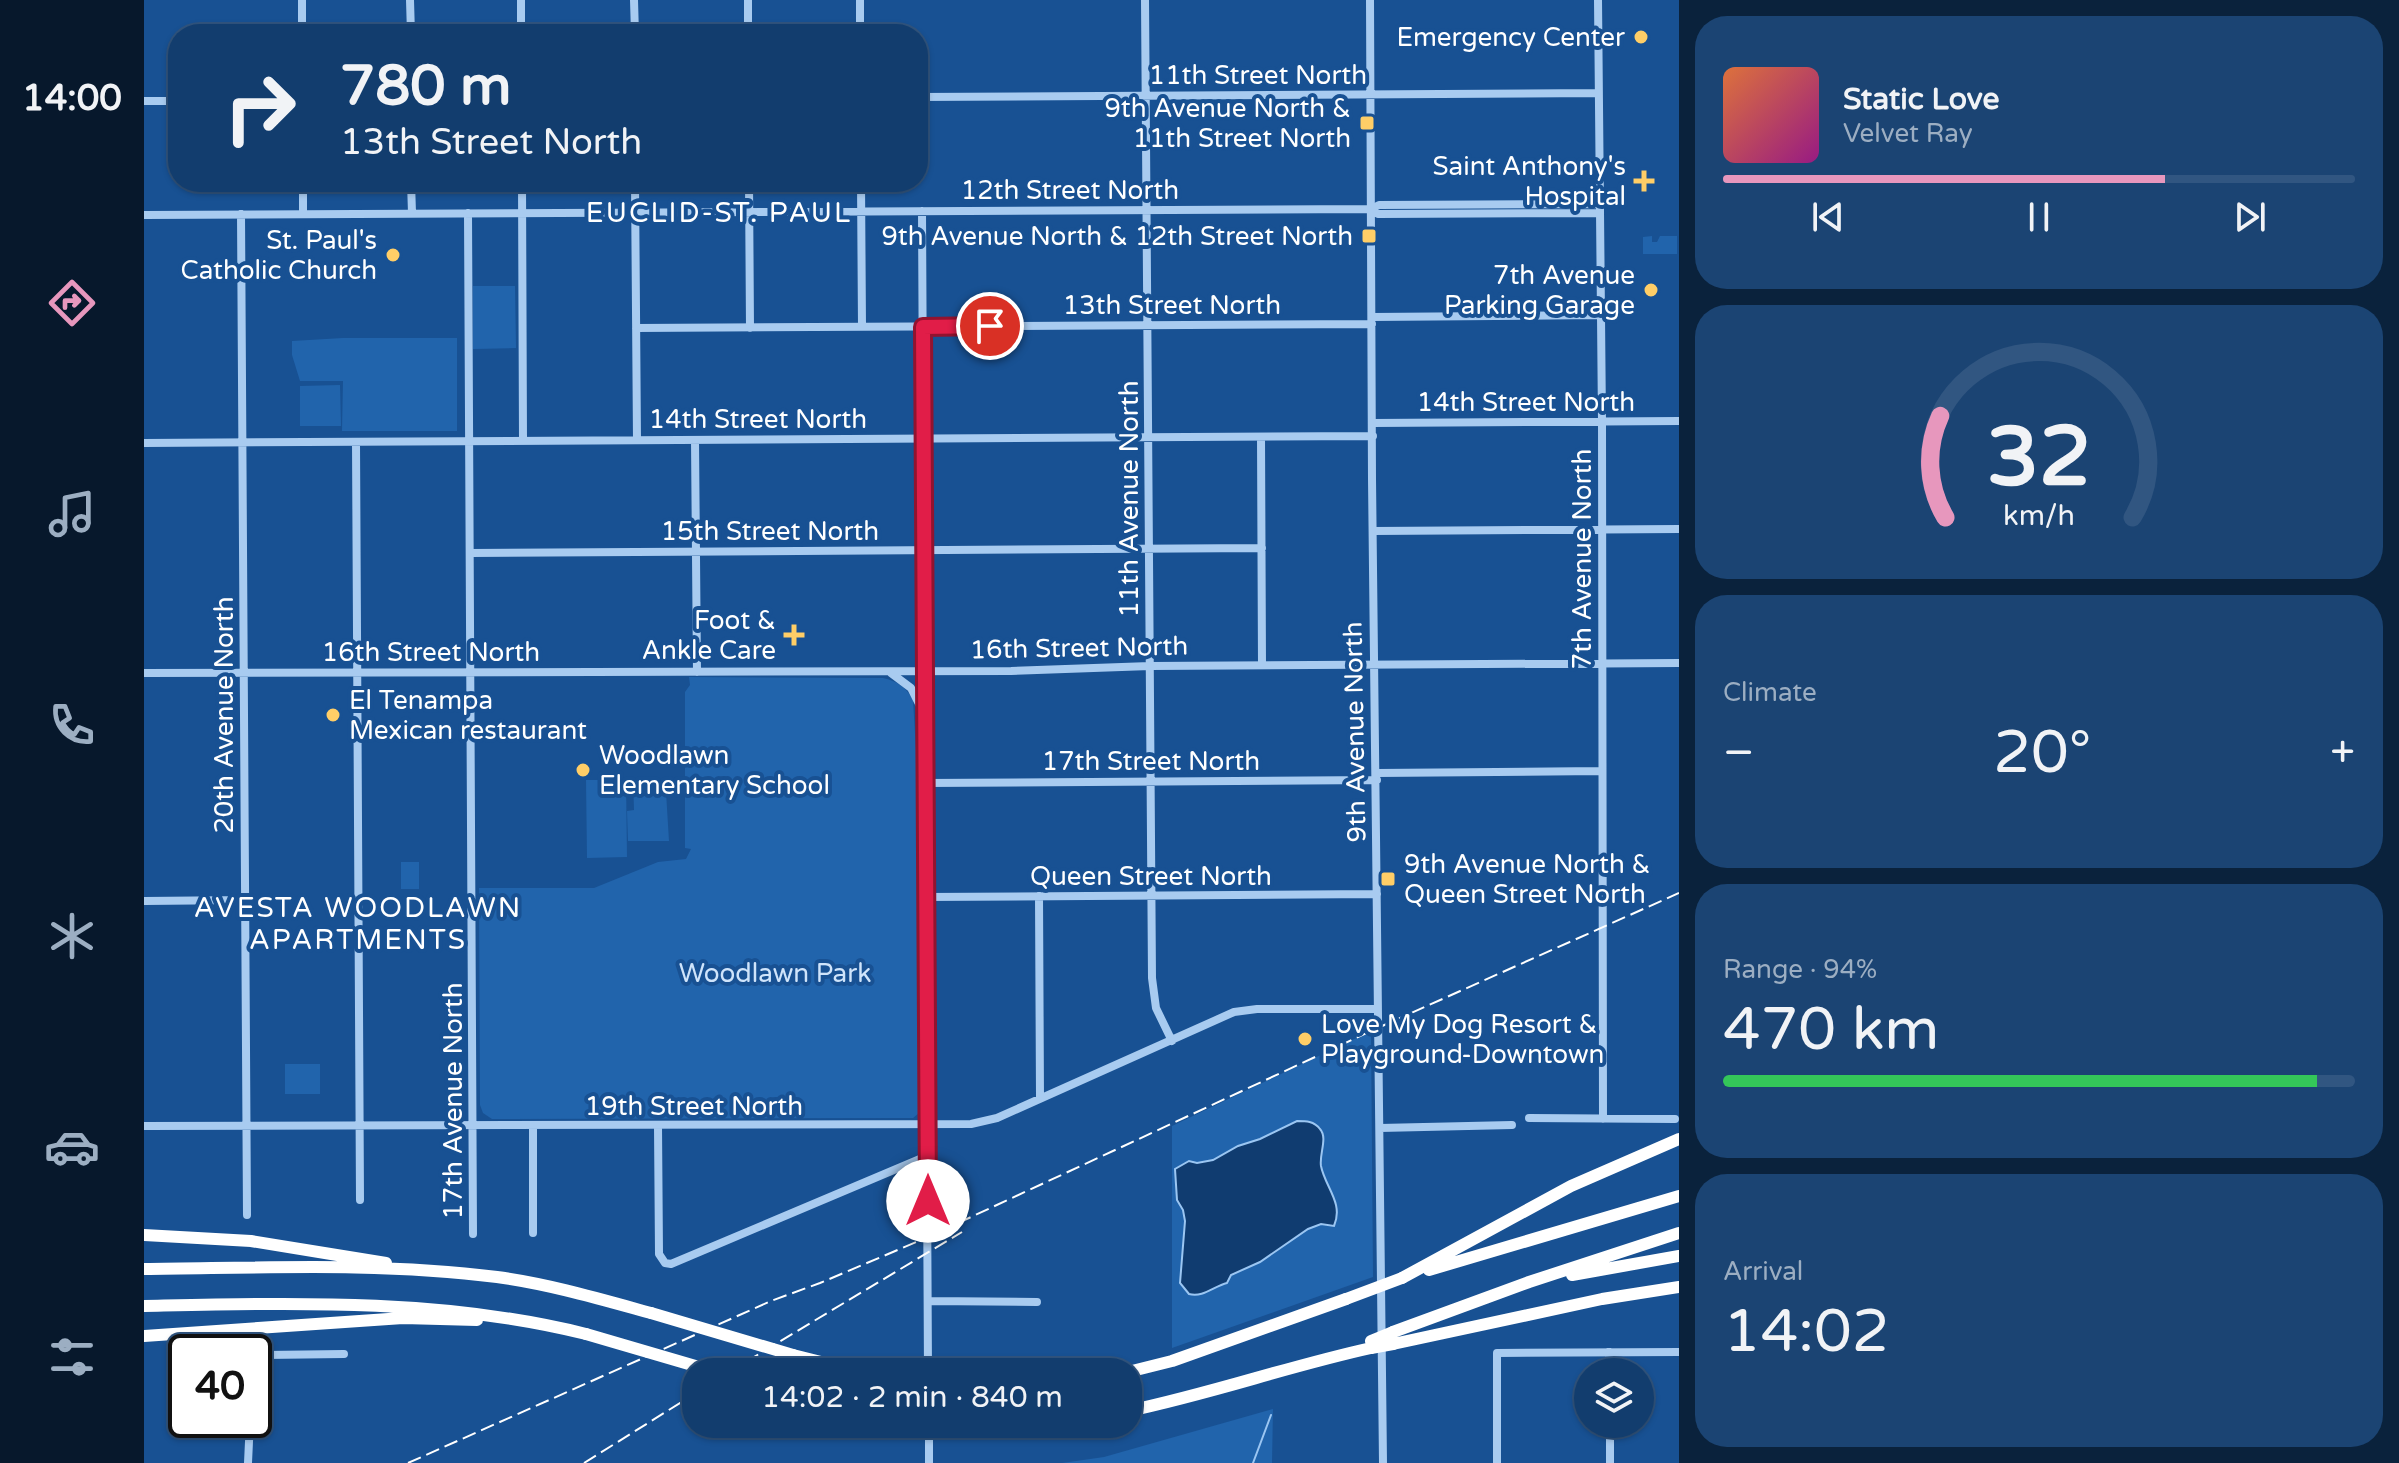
<!DOCTYPE html>
<html lang="en">
<head>
<meta charset="utf-8">
<style>
	body { margin:0; font-family:"Varela Round",sans-serif; background:#1b4473; color:#f1f3f6; height:100vh; display:flex; flex-direction:column; font-size:30px; white-space:nowrap }
	* { box-sizing:border-box; margin:0 }
	p { font-size:26px; color:#9caec2 }
	.icon { flex:none; width:44px; height:44px; fill:none; stroke:currentColor; stroke-width:2; stroke-linecap:round; stroke-linejoin:round }
	.map { position:relative; flex:1; overflow:hidden }
	.drawer { display:flex; flex-direction:column; gap:16px; padding:16px; background:#0a223c; width:720px }
	.drawer>* { flex:none }
	.top-card { position:absolute; left:24px; top:24px; width:760px; height:168px; border-radius:32px; box-shadow:0 2px 6px #0004,0 0 0 2px #315681; background:#123d6e; color:#f1f3f6; overflow:hidden }
	.controls { position:absolute; left:1430px; top:1358px; display:grid; gap:16px }
	.controls a { display:grid; place-items:center; width:80px; height:80px; border-radius:50%; background:#123d6e; box-shadow:0 2px 6px #0004,0 0 0 2px #315681; font-size:40px }
	.speed { position:absolute; left:24px; top:1334px; display:flex; gap:16px; font-size:40px; font-weight:700; text-align:center }
	.speed>* { display:grid; place-content:center; width:104px; height:104px; border-radius:50%; background:#123d6e; box-shadow:0 2px 6px #0004,0 0 0 2px #315681; line-height:1 }
	.speed .limit { border:4px solid #111; border-radius:12px; background:#fff; color:#111 }
	.pin { position:absolute; display:grid; place-items:center; width:68px; height:68px; color:#fff; margin:-34px; border:4px solid #fff; border-radius:50%; box-shadow:0 2px 8px #0007 }
	.me { position:absolute; width:88px; margin:-44px; rotate:0deg; stroke-linejoin:round; filter:drop-shadow(0 0 6px #0008) }
	.turn { display:flex; align-items:center; gap:28px; height:168px; padding:0 40px; font-size:36px }
	.turn .icon { width:104px; height:104px; stroke-width:2.5 }
	.turn b { display:block; font-size:56px; line-height:68px }
	.big { font-size:60px; font-weight:600; line-height:1.1 }
	.drawer .widget { flex:1; display:flex; flex-direction:column; justify-content:center; gap:12px; min-width:0; padding:0 28px; border-radius:32px; background:#1b4473 }
	.drawer .dial { align-items:center; gap:0 }
	.dial svg { height:208px; overflow:visible; fill:none; stroke:#315681; stroke-width:7; stroke-linecap:round; text-anchor:middle }
	.dial text { fill:#f1f3f6; stroke:none }
	.song { display:flex; align-items:center; gap:24px }
	.cover { width:96px; height:96px; border-radius:12px; background:linear-gradient(135deg,hsl(20 70% 55%),hsl(310 70% 35%)) }
	.played { height:8px; border-radius:4px; background:linear-gradient(90deg,#e797bd 70%,#315681 70%) }
	.keys { display:flex; justify-content:space-around; direction:ltr }
	.heat { display:flex; justify-content:space-between; align-items:center; font-size:44px; direction:ltr }
	.charge { height:12px; border-radius:6px; background:linear-gradient(90deg,#34c759 94%,#315681 0) }
	.trip { position:absolute; left:538px; top:1358px; width:460px; height:80px; border-radius:32px; background:#123d6e; box-shadow:0 2px 6px #0004,0 0 0 2px #315681; font-weight:600; line-height:80px; text-align:center }
	main { display:flex; flex:1; min-height:0 }
	.tabs { display:flex; flex-direction:column; width:144px; justify-content:space-around; align-items:center; background:#07182c; color:#9caec2 }
	.tabs .icon { width:56px; height:56px }
	.tabs .current { color:#e797bd }
	.tabs b { font-size:36px; color:#f1f3f6 }
	.map>svg:first-child { display:block }
</style>
</head>
<body>
<main>
<nav class="tabs">
<b>14:00</b>
<svg class="icon current" aria-label="directions" viewBox="0 0 24 24"><path d="M12 3l9 9-9 9-9-9zM9 14v-3h6M13 9l2 2-2 2"/></svg>
<svg class="icon" aria-label="music" viewBox="0 0 24 24"><path d="M9 18V5l10-2v13"/><circle cx="6" cy="18" r="3"/><circle cx="16" cy="16" r="3"/></svg>
<svg class="icon" aria-label="phone" viewBox="0 0 24 24"><path d="M5 4h4l2 5-3 2q2 4 5 5l2-3 5 2v4C11 20 4 13 5 4z"/></svg>
<svg class="icon" aria-label="climate" viewBox="0 0 24 24"><path d="M12 3v18M4 7l16 10M4 17L20 7"/></svg>
<svg class="icon" aria-label="car" viewBox="0 0 24 24"><path d="M5 17H2v-5l4-1 3-4h7l3 4 3 1v5h-3M9 17h6M6 11h13"/><circle cx="7" cy="17" r="2"/><circle cx="17" cy="17" r="2"/></svg>
<svg class="icon" aria-label="filters" viewBox="0 0 24 24"><path d="M4 7h16M4 17h16"/><circle cx="9" cy="7" r="2"/><circle cx="15" cy="17" r="2"/></svg>
</nav>
<div class="map">
<svg width="1535" height="1463" viewBox="0 0 1535 1463">
	<rect width="100%" height="100%" fill="#185193"/>
	<path fill="#2164ac" d="M1508,236V242H1513L1516,236H1533V254H1499V237Z
		M329,286H371L372,348L329,349Z
		M199,338H313V431H198L199,381H156L148,355V341Z
		M196,385L197,426H156V386Z
		M545,677L739,678C753,681 762,687 769,700L773,767L776,1105L775,1113L769,1118L348,1119L339,1113L336,1105L335,888H450L514,862L542,859L547,849L541,848V692L546,685Z
		M489,779H506V792H522L525,841H484L483,811L490,810Z
		M482,780L483,857L443,858L442,780Z
		M257,862H275V889H257Z
		M1227,1031L1229,1277L1028,1348V1126Z
		M176,1064V1094H141V1064Z
		M1129,1409L1128,1463H918L960,1457Z"/>
	<path fill="#103c70" stroke="#9bc6f2" stroke-width="2" d="M1153,1121C1162,1121 1170,1121 1176,1129C1184,1138 1175,1154 1177,1166C1181,1187 1200,1203 1190,1226L1177,1224L1164,1229L1116,1262L1087,1275L1083,1283C1070,1286 1059,1298 1045,1294L1036,1283L1041,1221L1039,1210L1033,1200L1031,1169L1045,1161L1053,1163L1069,1160L1094,1146L1116,1139Z"/>
	<g fill="none" stroke-linecap="round" stroke-linejoin="round">
		<path stroke="#9bc6f2" stroke-width="2" d="M1109,1463L1127,1415"/>
		<path stroke="#a8cbf0" stroke-width="8" d="M158,0V34
			M266,0L267,34
			M377,0V34
			M490,0L491,34
			M604,0V34
			M716,0V34
			M1001,0L1008,978L1012,1008L1028,1041
			M1226,0L1228,479L1239,1463
			M1454,0L1458,421L1459,1119
			M774,97L1454,93
			M0,101H34
			M159,182V214
			M267,182L268,213
			M378,182L379,441
			M491,182L493,440
			M605,182L606,328
			M717,182L718,327
			M1227,209L1234,214L1455,213
			M778,211L784,1372
			M324,213L329,1234
			M97,214L103,1215
			M0,215L1227,209L1235,205L1455,204
			M1228,317L1456,315
			M492,328L1228,324
			M1229,423L1535,421
			M1117,437L1118,665
			M551,440L553,672
			M212,442L216,1200
			M0,443L1229,436
			M1229,531L1535,529
			M326,553L1118,548
			M0,673L867,671L1006,666L1535,663
			M747,673L767,688L778,710
			M1233,773L1457,771
			M781,783L1233,780
			M895,896L896,1098
			M782,897L1233,894
			M0,901L101,900
			M1385,1118L1531,1119
			M0,1126L827,1124L853,1118L1090,1012L1113,1009H1234
			M514,1126L515,1254L521,1263L527,1264L783,1156
			M1236,1128L1368,1125
			M389,1233V1127
			M784,1301L893,1302
			M1465,1352L1466,1372
			M110,1362L121,1355L200,1354
			M785,1424V1463
			M1466,1424V1463
			M104,1463L106,1420
			M1353,1463V1353L1535,1352"/>
		<path stroke="#fff" stroke-width="12" d="M0,1235L107,1241L242,1263
			M0,1269C117,1268 237,1262 353,1277C405,1284 456,1299 507,1313
			M1285,1270L1535,1196
			M1428,1275L1535,1256
			M1258,1278L1427,1186L1535,1139
			M0,1306C147,1303 298,1298 442,1334
			M1249,1332L1385,1282L1535,1233
			M0,1336L259,1318L333,1320
			M1249,1344L1458,1299L1535,1287
			M649,1355L717,1372
			M984,1372L1028,1361L1202,1299
			M984,1411C1066,1394 1145,1366 1227,1348
			M804,1424L838,1426L901,1424"/>
		<path stroke="#fff" stroke-width="2" stroke-dasharray="14 6" stroke-linecap="butt" d="M585,1372L818,1232
			M264,1463L627,1301L676,1283L784,1237L1227,1031L1535,893
			M440,1463L552,1393"/>
		<path stroke="#fff" stroke-width="12" d="M1202,1299L1258,1278
			M507,1313L649,1355
			M442,1334L572,1372
			M1227,1341L1249,1332
			M1227,1348L1249,1344"/>
	</g>
	<g fill="none" stroke-linecap="round" stroke-linejoin="round">
		<g stroke="#92132f" stroke-width="20">
			<path id="route" d="M784,1201L779,327L846,326"/>
		</g>
		<use href="#route" stroke="#e11d48" stroke-width="14"/>
	</g>
	<g fill="#ffce67" stroke="#185193" stroke-width="3">
		<circle cx="1497" cy="37" r="8"/>
		<rect x="1215" y="115" width="16" height="16" rx="4"/>
		<path d="M1496 169h8v8h8v8h-8v8h-8v-8h-8v-8h8z"/>
		<rect x="1217" y="228" width="16" height="16" rx="4"/>
		<circle cx="249" cy="255" r="8"/>
		<circle cx="1507" cy="290" r="8"/>
		<path d="M646 623h8v8h8v8h-8v8h-8v-8h-8v-8h8z"/>
		<circle cx="189" cy="715" r="8"/>
		<circle cx="439" cy="770" r="8"/>
		<rect x="1236" y="871" width="16" height="16" rx="4"/>
		<circle cx="1161" cy="1039" r="8"/>
	</g>
	<g text-anchor="middle" dominant-baseline="central" stroke-width="8" stroke-linejoin="round" paint-order="stroke">
		<g font-size="26" fill="#fff" stroke="#185193" text-anchor="end">
			<text x="1481" y="37">Emergency Center</text>
			<text x="1207" y="108">9th Avenue North &amp;<tspan x="1207" dy="30">11th Street North</tspan></text>
			<text x="1482" y="166">Saint Anthony's<tspan x="1482" dy="30">Hospital</tspan></text>
			<text x="1209" y="236">9th Avenue North &amp; 12th Street North</text>
			<text x="233" y="240">St. Paul's<tspan x="233" dy="30">Catholic Church</tspan></text>
			<text x="1491" y="275">7th Avenue<tspan x="1491" dy="30">Parking Garage</tspan></text>
			<text x="632" y="620">Foot &amp;<tspan x="632" dy="30">Ankle Care</tspan></text>
			<text x="205" y="700" text-anchor="start">El Tenampa<tspan x="205" dy="30">Mexican restaurant</tspan></text>
			<text x="455" y="755" text-anchor="start">Woodlawn<tspan x="455" dy="30">Elementary School</tspan></text>
			<text x="1260" y="864" text-anchor="start">9th Avenue North &amp;<tspan x="1260" dy="30">Queen Street North</tspan></text>
			<text x="1177" y="1024" text-anchor="start">Love My Dog Resort &amp;<tspan x="1177" dy="30">Playground-Downtown</tspan></text>
		</g>
		<g font-size="26" fill="#fff" stroke="#185193">
			<text x="1114" y="75">11th Street North</text>
			<text x="926" y="190">12th Street North</text>
			<text x="1028" y="305">13th Street North</text>
			<text x="1382" y="402">14th Street North</text>
			<text x="614" y="419">14th Street North</text>
			<text transform="translate(985 499) rotate(-90)">11th Avenue North</text>
			<text x="626" y="531">15th Street North</text>
			<text transform="translate(1438 559) rotate(-90)">7th Avenue North</text>
			<text transform="translate(935 648) rotate(-1)">16th Street North</text>
			<text x="287" y="652">16th Street North</text>
			<text transform="translate(80 715) rotate(-90)">20th Avenue North</text>
			<text transform="translate(1211 732) rotate(-91)">9th Avenue North</text>
			<text x="1007" y="761">17th Street North</text>
			<text x="1007" y="876">Queen Street North</text>
			<text transform="translate(309 1101) rotate(-90)">17th Avenue North</text>
			<text x="550" y="1106">19th Street North</text>
		</g>
		<g font-size="26" fill="#cfe4fb" stroke="#185193">
			<text x="631" y="973">Woodlawn Park</text>
		</g>
		<g font-size="28" letter-spacing="2" fill="#fff" stroke="#185193">
			<text x="575" y="213">EUCLID-ST. PAUL</text>
			<text x="214" y="908">AVESTA WOODLAWN<tspan x="214" dy="32">APARTMENTS</tspan></text>
		</g>
	</g>
</svg>
<div class="controls">
<a><svg class="icon" aria-label="layers" viewBox="0 0 24 24"><path d="M12 4l9 5-9 5-9-5zM3 14l9 5 9-5"/></svg></a>
</div>
<div class="speed"><div class="limit">40</div></div>
<div class="pin" style="left:846px;top:326px;background:#d93025"><svg class="icon" aria-label="arrive" viewBox="0 0 24 24"><path d="M6 21V4h12l-3 4 3 4H6"/></svg></div>
<svg class="me" style="left:784px;top:1201px" viewBox="-20 -20 40 40"><circle r="19" fill="#fff"/><path d="M0-13L10 11 0 6-10 11z" fill="#e11d48"/></svg>
<div class="trip">14:02 · 2 min · 840 m</div>
<div class="top-card">
<div class="turn"><svg class="icon" aria-label="right" viewBox="0 0 24 24"><path d="M7 20v-9h11M14 6l5 5-5 5"/></svg><div><b>780 m</b>13th Street North</div></div>
</div>
</div>
<section class="drawer">
<div class="widget">
<div class="song"><i class="cover"></i><div><b>Static Love</b><p>Velvet Ray</p></div></div>
<div class="played"></div>
<div class="keys"><svg class="icon" aria-label="previous" viewBox="0 0 24 24"><path d="M18 5L8 12l10 7zM5 5v14"/></svg><svg class="icon" aria-label="pause" viewBox="0 0 24 24"><path d="M8 5v14M16 5v14"/></svg><svg class="icon" aria-label="next" viewBox="0 0 24 24"><path d="M6 5l10 7-10 7zM19 5v14"/></svg></div>
</div>
<div class="widget dial"><svg viewBox="0 0 100 80">
<path d="M14 69A42 42 0 1 1 86 69"/>
<path d="M14 69A42 42 0 0 1 12 30" stroke="#e797bd"/>
<text x="50" y="56" font-size="32" font-weight="700">32</text>
<text x="50" y="72" font-size="11">km/h</text>
</svg></div>
<div class="widget"><p>Climate</p>
<div class="heat"><a>−</a><b class="big">20°</b><a>+</a></div>
</div>
<div class="widget"><p>Range · 94%</p><b class="big">470 km</b><div class="charge"></div></div>
<div class="widget"><p>Arrival</p><b class="big">14:02</b></div>
</section>
</main>
</body>
</html>
